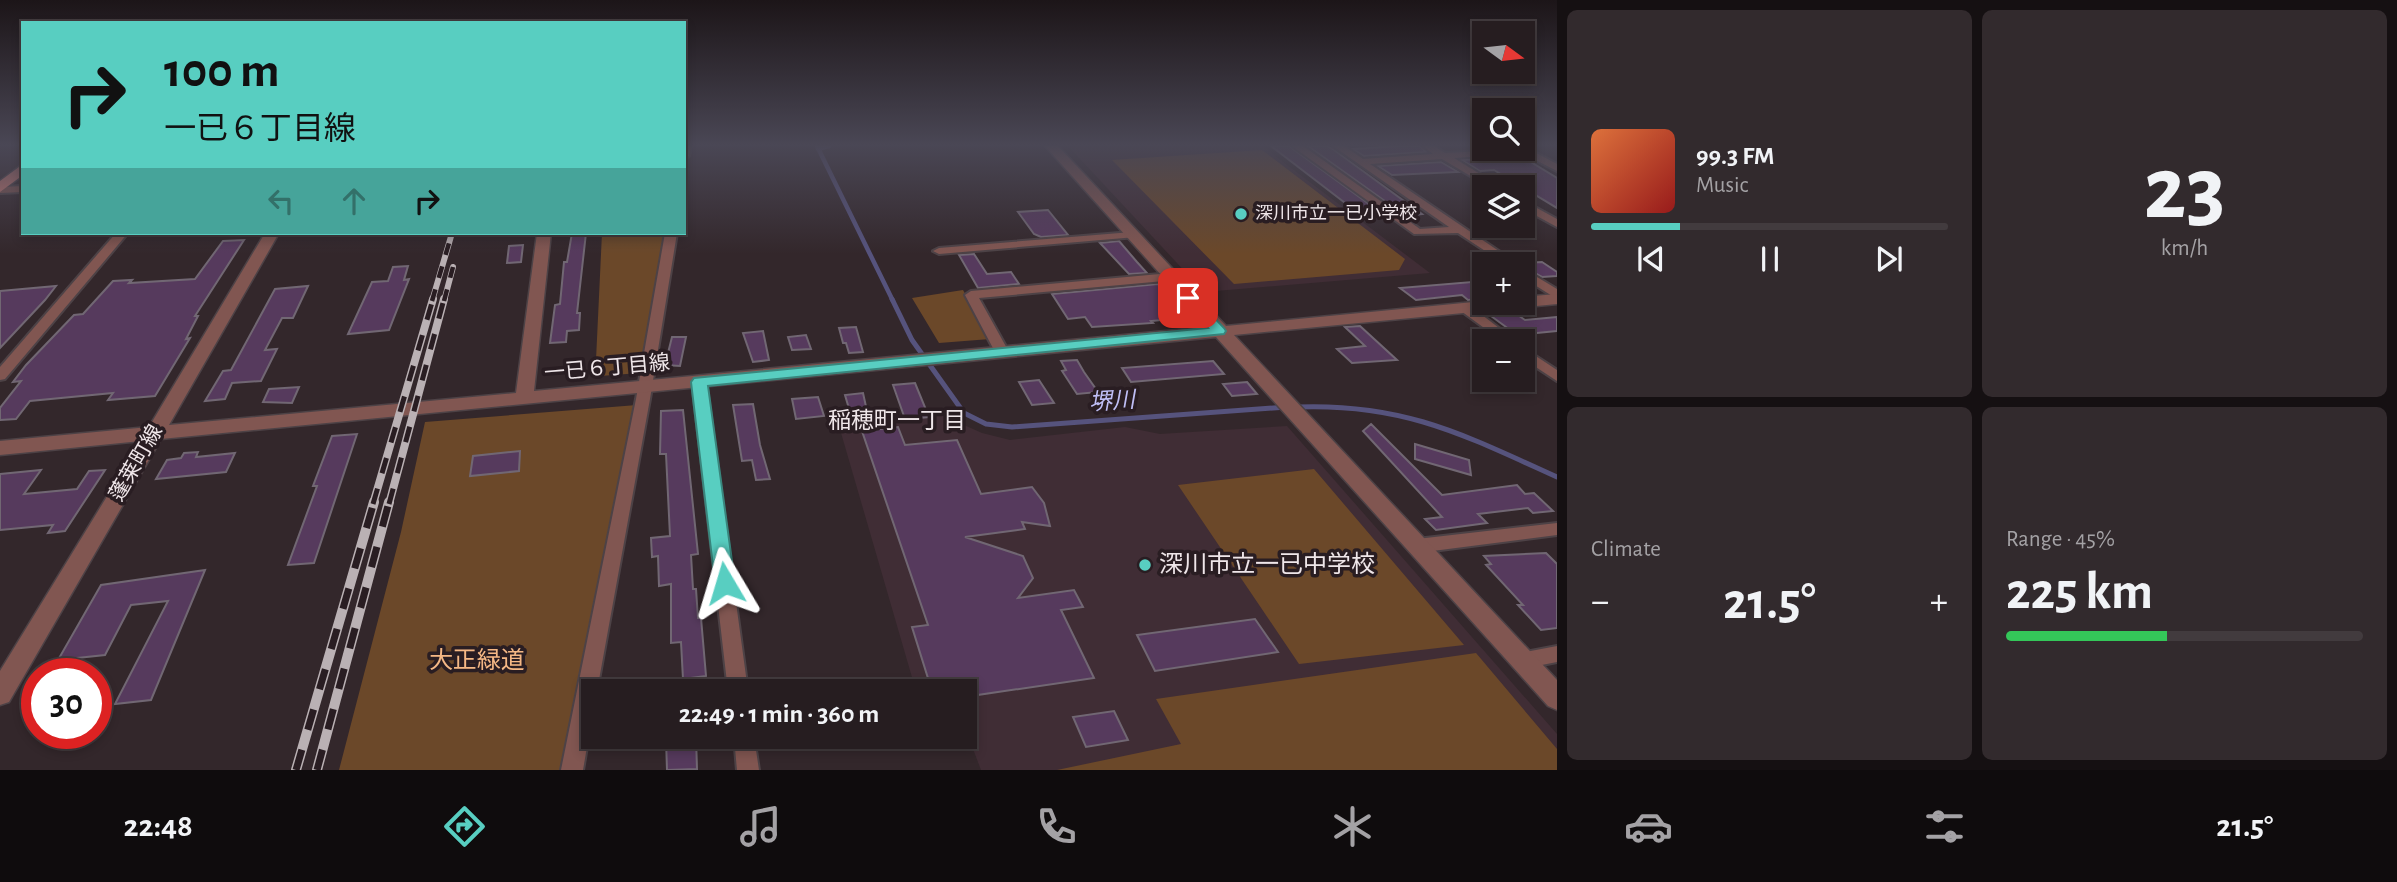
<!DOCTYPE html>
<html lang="en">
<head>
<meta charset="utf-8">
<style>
	body { margin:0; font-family:"Alegreya Sans","Noto Sans JP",sans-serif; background:#322a2d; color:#f1f3f6; height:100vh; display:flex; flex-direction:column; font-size:26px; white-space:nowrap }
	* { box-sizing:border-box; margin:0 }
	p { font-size:23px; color:#a4a2a5 }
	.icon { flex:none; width:38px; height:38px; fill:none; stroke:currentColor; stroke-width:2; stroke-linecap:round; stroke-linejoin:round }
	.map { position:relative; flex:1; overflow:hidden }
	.drawer { display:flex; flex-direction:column; gap:10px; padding:10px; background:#151012; width:840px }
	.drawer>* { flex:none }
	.guide { position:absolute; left:21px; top:21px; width:665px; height:214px; border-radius:0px; box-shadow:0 4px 10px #0003,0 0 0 2px #423b3e; background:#58cec1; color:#111; overflow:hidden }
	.needle { width:46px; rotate:105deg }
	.buttons { position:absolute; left:1472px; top:21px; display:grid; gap:14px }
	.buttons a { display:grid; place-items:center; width:63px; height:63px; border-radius:0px; background:#261d20; box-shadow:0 4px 10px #0003,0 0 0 2px #423b3e; font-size:35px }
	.speed { position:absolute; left:21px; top:658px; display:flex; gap:14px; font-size:35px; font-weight:700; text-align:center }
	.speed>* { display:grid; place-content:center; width:91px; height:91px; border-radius:50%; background:#261d20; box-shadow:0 4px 10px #0003,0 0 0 2px #423b3e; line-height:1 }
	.speed .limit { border:10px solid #d22; background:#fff; color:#111 }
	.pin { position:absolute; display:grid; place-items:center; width:60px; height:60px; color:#fff; margin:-30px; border-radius:14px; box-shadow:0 4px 10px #0006 }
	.me { position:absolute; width:77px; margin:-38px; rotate:353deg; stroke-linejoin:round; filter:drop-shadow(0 0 5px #0008) }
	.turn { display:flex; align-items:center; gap:24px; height:147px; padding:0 28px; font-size:32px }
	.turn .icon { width:91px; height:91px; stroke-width:2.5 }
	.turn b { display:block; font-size:49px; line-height:60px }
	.lanes { display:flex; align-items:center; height:66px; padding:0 28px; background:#0003; justify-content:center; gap:35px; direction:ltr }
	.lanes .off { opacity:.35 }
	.big { font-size:52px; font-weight:700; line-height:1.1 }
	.drawer .widget { flex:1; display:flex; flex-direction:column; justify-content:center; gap:10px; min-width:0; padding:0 24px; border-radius:10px; background:#322a2d }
	.drawer .dial { align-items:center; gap:0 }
	.dial b { font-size:91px; line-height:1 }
	.song { display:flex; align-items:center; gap:21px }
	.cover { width:84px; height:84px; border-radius:10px; background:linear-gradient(135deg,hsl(20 70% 55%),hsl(0 70% 35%)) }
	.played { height:7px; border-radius:4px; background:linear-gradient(90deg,#58cec1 25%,#423b3e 25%) }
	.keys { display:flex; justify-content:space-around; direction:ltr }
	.heat { display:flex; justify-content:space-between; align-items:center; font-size:38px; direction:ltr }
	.charge { height:10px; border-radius:5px; background:linear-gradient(90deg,#34c759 45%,#423b3e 0) }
	.drawer .tiles { flex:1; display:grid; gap:10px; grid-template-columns:repeat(2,1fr) }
	.trip { position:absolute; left:581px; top:679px; width:396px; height:70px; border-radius:0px; background:#261d20; box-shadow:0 4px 10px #0003,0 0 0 2px #423b3e; font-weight:700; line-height:70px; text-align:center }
	.tab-bar { display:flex; height:112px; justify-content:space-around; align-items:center; background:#0f0c0d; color:#a4a2a5 }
	.tab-bar .icon { width:49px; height:49px }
	.tab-bar .selected { color:#58cec1 }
	.tab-bar b { font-size:32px; color:#f1f3f6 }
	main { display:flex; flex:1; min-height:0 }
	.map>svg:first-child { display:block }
</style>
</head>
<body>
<main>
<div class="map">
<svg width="1557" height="770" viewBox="0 0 1557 770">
	<rect width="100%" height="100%" fill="#33272b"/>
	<path fill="#402d35" d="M1068,146H1262L1430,273L1204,292Z
		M937,413L982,433L1010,440L1125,427L1160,434L1287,426L1557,734V770H981L964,725V691H916L837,419Z"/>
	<path fill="#6b4829" d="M1262,150L1405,259L1399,270L1234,284L1112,160Z
		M602,233H664L640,373L600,376L596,360Z
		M963,290L990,339L939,343L912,298Z
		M637,405L564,770H339L401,532L425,422Z
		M1314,469L1464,645L1299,664L1178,485Z
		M1476,653L1557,749V770H1057L1181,744L1156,699Z"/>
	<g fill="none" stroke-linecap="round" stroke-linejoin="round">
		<path stroke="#56537d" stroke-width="4.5" d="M817,146L893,301
			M818,149L829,146"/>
		<path stroke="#56537d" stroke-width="5" d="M892,299L912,340L964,413L986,424L1012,427L1287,407
			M1297,407C1404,403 1464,435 1557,477"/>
	</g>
	<path fill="#563a5d" stroke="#716773" stroke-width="2" d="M1271,146H1289L1387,217L1366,219Z
		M1308,146H1327L1334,150L1422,214L1413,215L1410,219Z
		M1400,146H1420L1426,152L1364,156L1353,149Z
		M1521,156L1557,178V208L1494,170L1480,171L1462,160Z
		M1441,162L1458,172L1392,175L1378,166Z
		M1048,210L1068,235L1041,237L1034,234L1018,212Z
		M572,233H586L577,313H580L579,330L567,331L566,342L550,343L555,305L560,304L564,262H567Z
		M244,240L195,316H198L186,339L190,338L155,396L108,400L113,393L30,401L16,419L0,420V408L21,381L13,382L26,365L74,315L83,314L113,281L132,280L129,283L195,279L223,241Z
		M1119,241L1137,262L1147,273L1129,274L1100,243Z
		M523,245L521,262L507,263L509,246Z
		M974,254L987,274L1011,272L1019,284L978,288L959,255Z
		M1542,262L1557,272V276L1542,277L1522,266V263Z
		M408,266L404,280L409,279L389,330L348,334L372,282L388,281L393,267Z
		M1484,281V298L1468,300L1462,295L1416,300L1400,288Z
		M1158,284L1185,318L1151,321L1153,323L1092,327L1085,317L1068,319L1052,294Z
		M56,286L45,300L0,348V291Z
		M308,286L293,318H282L265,350L277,349L261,381L232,383L225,399L205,401L223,371L231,370L275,289Z
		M1515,313L1525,320L1557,317V331L1517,335L1491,316Z
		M1360,326L1397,360L1352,363L1337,349L1365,346L1345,327Z
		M856,327L863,352L849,353L846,343H843L839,328Z
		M763,331L769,360L753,362L743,333Z
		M806,335L811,349L792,350L788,337Z
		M672,337H686L680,366L665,365Z
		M1077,360L1084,372L1098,392L1077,394L1062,371L1066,370L1061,361Z
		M1213,361L1224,374L1131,382L1122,368Z
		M1039,380L1054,403L1032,405L1019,382Z
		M1247,382L1257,394L1232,396L1223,384Z
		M915,383L929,417L905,419L893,385Z
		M299,387L292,403L263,402L269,389Z
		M863,393L867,411L850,412L845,395Z
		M818,397L824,416L796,419L792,399Z
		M753,404L760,445L770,479L756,480L752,460L742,461L733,405Z
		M683,410L698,554L691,555L693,589H696L698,618H701L706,676L683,679L681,642L671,643V584L659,586L658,556L652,557L651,538L670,536L666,454H660L661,411Z
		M1371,424L1442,495L1517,485L1525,494L1534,493L1553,511L1533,513L1528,508L1478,514L1487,523L1436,530L1425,519L1442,517L1363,431Z
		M898,427L905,445L957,440L981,494L1032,487L1044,503L1050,526L1022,522L1025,529L965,537L1023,556L1033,578L1018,598L1074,590L1083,607L1061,610L1094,678L964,697V691H932L912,627L928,625L862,431Z
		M357,434L314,563L288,565L317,486H313L332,436Z
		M1415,444L1469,460L1471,475L1415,459Z
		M520,451L519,471L470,476L473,456Z
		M198,452L196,457L235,453L226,472L156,479L167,460L181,458L184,453Z
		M41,470L24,494L77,489L89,471L105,470L65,531L48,533L53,525L0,530V474Z
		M1546,553L1557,564V628L1541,630L1518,605H1523L1486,565L1491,564L1484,556Z
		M205,570L151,700L115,704L168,601L131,605L105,655L58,660L101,585Z
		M1255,619L1278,652L1155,671L1137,635Z
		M1114,711L1128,740L1086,747L1073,717Z
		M696,737L697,769L667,770L666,740Z"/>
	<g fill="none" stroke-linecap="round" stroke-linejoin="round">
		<g stroke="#4d4246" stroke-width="4">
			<path id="minor" d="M684,146H691L689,156L684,159Z
				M1292,146H1303L1420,229L1449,227L1333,146H1344L1363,159L1433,154L1423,146H1434L1445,153L1522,149L1523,146L1557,164V171L1522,153L1454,158L1501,187H1489L1442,159L1370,164L1518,264H1505L1458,233L1414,234Z
				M23,186V192L0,193V187Z
				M1522,200L1557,219V227L1522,208Z
				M1132,232L1136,233V237L939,254L933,251L939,248Z
				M116,233H128L5,379L0,380V367Z
				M665,233H677L650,399L597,691H593V712L583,770H561L636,399Z
				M1522,268L1557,289V299L1522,277Z
				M1171,273L1177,277L1175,280L979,298L1009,352L1002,356L995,352L965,295L971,291Z
				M1465,304L1469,305L1516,341H1502L1461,311L1459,308L1461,305Z
				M1522,347L1557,370V381L1522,358Z
				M699,377L706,381L748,691H728L692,381Z
				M1557,523V535L1417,553L1411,551L1408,546L1411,541L1417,539Z
				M1557,646V662L1522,669L1515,666L1512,660L1515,654Z
				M734,737H754L759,770H737Z"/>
		</g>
		<g stroke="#4d4246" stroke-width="3">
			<path id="tertiary" d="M1045,146H1058L1226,326L1484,301L1522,303V297L1557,294V304L1234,335L1557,680V710L1548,706L1216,337L161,439L9,702L0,705V671L141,441L0,455V441L149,427L265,233H279L169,425L516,393L537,233H551L534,391L1208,327Z"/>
		</g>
		<g stroke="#4d4246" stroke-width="3">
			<path id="primary" d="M23,164V175L0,192V181Z"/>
		</g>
		<use href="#minor" fill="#815651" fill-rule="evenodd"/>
		<use href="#tertiary" fill="#815651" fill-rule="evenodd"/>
		<use href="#primary" fill="#d57f76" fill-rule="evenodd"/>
		<g stroke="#bab1b4" stroke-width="6">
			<path id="rail-far2" d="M432,301L452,233
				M444,301L453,267"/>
		</g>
		<g stroke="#bab1b4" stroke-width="8">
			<path id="rail-far1" d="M373,504L433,299
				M389,504L444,299"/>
		</g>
		<g stroke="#bab1b4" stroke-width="10">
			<path id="rail" d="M296,770L374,502
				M317,770L389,502"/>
		</g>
		<use href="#rail-far2" stroke="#291d22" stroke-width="4.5" stroke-dasharray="12" stroke-linecap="butt"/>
		<use href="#rail-far1" stroke="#291d22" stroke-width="5" stroke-dasharray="16" stroke-linecap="butt"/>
		<use href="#rail" stroke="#291d22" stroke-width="7" stroke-dasharray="21" stroke-linecap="butt"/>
	</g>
	<linearGradient id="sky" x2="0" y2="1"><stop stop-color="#1c1518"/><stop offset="0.57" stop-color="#4a4755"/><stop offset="1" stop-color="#4a4755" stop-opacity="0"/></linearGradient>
	<rect width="1557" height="254" fill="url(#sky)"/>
	<path fill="#58cec1" stroke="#39867d" stroke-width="2" d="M1188,294L1193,295L1224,328L1226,331L1224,334L708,386L735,583L732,589L725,591L718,589L715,583L691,382L694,378L1208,328L1181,298Z"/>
	<g fill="#58cec1" stroke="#291d22" stroke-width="2.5">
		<circle cx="1241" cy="214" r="7"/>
		<circle cx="1145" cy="565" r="7"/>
	</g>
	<g text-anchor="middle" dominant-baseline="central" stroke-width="7" stroke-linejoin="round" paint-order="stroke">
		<g font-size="18" fill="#efe6e9" stroke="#291d22" text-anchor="start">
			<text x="1255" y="214">深川市立一已小学校</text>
		</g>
		<g font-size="21" fill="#efe6e9" stroke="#291d22">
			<text transform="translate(607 368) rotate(-5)">一已６丁目線</text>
			<text transform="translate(136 463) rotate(-60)">蓬莱町線</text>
		</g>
		<g font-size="23" font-style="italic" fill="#bfbef5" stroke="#291d22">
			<text transform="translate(1112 402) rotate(-4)">堺川</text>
		</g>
		<g font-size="23" fill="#efe6e9" stroke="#291d22">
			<text x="897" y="421">稲穂町一丁目</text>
		</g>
		<g font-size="24" fill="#efe6e9" stroke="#291d22" text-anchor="start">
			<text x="1159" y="565">深川市立一已中学校</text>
		</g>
		<g font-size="24" fill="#f5b885" stroke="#291d22">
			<text x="477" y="661">大正緑道</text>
		</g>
	</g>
</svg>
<div class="buttons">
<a><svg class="needle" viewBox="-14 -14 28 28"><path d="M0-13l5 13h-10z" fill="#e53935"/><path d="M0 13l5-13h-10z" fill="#a4a2a5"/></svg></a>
<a><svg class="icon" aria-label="search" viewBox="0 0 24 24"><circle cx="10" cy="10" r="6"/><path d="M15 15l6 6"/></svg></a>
<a><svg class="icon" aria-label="layers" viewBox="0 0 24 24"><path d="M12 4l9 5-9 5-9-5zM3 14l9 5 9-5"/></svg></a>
<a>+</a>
<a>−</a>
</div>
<div class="speed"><div class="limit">30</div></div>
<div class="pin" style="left:1188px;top:298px;background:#d93025"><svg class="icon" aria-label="arrive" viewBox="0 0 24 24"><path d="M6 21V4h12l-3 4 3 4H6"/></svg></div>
<svg class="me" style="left:725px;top:583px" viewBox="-20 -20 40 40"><path d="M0-17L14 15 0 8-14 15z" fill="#58cec1" stroke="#fff" stroke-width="4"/></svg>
<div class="trip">22:49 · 1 min · 360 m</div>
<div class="guide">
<div class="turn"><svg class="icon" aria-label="right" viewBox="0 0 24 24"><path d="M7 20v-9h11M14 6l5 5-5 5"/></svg><div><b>100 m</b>一已６丁目線</div></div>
<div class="lanes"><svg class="icon off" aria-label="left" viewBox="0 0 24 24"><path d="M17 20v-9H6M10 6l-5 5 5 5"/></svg><svg class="icon off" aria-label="ahead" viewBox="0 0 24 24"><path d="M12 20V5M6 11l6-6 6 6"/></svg><svg class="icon" aria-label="right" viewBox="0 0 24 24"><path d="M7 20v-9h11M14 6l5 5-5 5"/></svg></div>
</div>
</div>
<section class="drawer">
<div class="tiles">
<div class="widget">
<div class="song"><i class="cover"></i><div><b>99.3 FM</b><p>Music</p></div></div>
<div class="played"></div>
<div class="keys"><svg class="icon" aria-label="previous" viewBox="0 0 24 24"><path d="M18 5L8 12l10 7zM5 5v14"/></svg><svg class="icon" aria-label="pause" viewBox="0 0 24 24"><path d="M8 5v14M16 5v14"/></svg><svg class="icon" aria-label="next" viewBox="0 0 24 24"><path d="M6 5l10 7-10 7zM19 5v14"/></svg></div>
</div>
<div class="widget dial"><b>23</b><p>km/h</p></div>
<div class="widget"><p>Climate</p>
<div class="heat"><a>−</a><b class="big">21.5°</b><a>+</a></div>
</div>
<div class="widget"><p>Range · 45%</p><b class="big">225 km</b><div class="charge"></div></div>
</div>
</section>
</main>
<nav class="tab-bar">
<b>22:48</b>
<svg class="icon selected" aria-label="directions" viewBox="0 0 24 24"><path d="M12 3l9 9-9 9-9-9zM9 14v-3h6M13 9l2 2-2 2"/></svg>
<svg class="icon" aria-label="music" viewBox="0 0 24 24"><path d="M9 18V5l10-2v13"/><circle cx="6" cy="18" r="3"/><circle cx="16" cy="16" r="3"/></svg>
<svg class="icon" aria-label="phone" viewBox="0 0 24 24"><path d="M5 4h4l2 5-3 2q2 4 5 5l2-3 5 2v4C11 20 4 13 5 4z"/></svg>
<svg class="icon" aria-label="climate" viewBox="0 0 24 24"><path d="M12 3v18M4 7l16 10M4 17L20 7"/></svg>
<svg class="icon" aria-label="car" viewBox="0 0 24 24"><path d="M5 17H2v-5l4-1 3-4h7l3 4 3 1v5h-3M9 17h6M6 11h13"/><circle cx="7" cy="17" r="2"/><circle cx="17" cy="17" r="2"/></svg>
<svg class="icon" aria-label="filters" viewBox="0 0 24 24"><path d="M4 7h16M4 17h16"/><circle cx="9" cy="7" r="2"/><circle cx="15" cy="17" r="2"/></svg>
<b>21.5°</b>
</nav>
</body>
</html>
